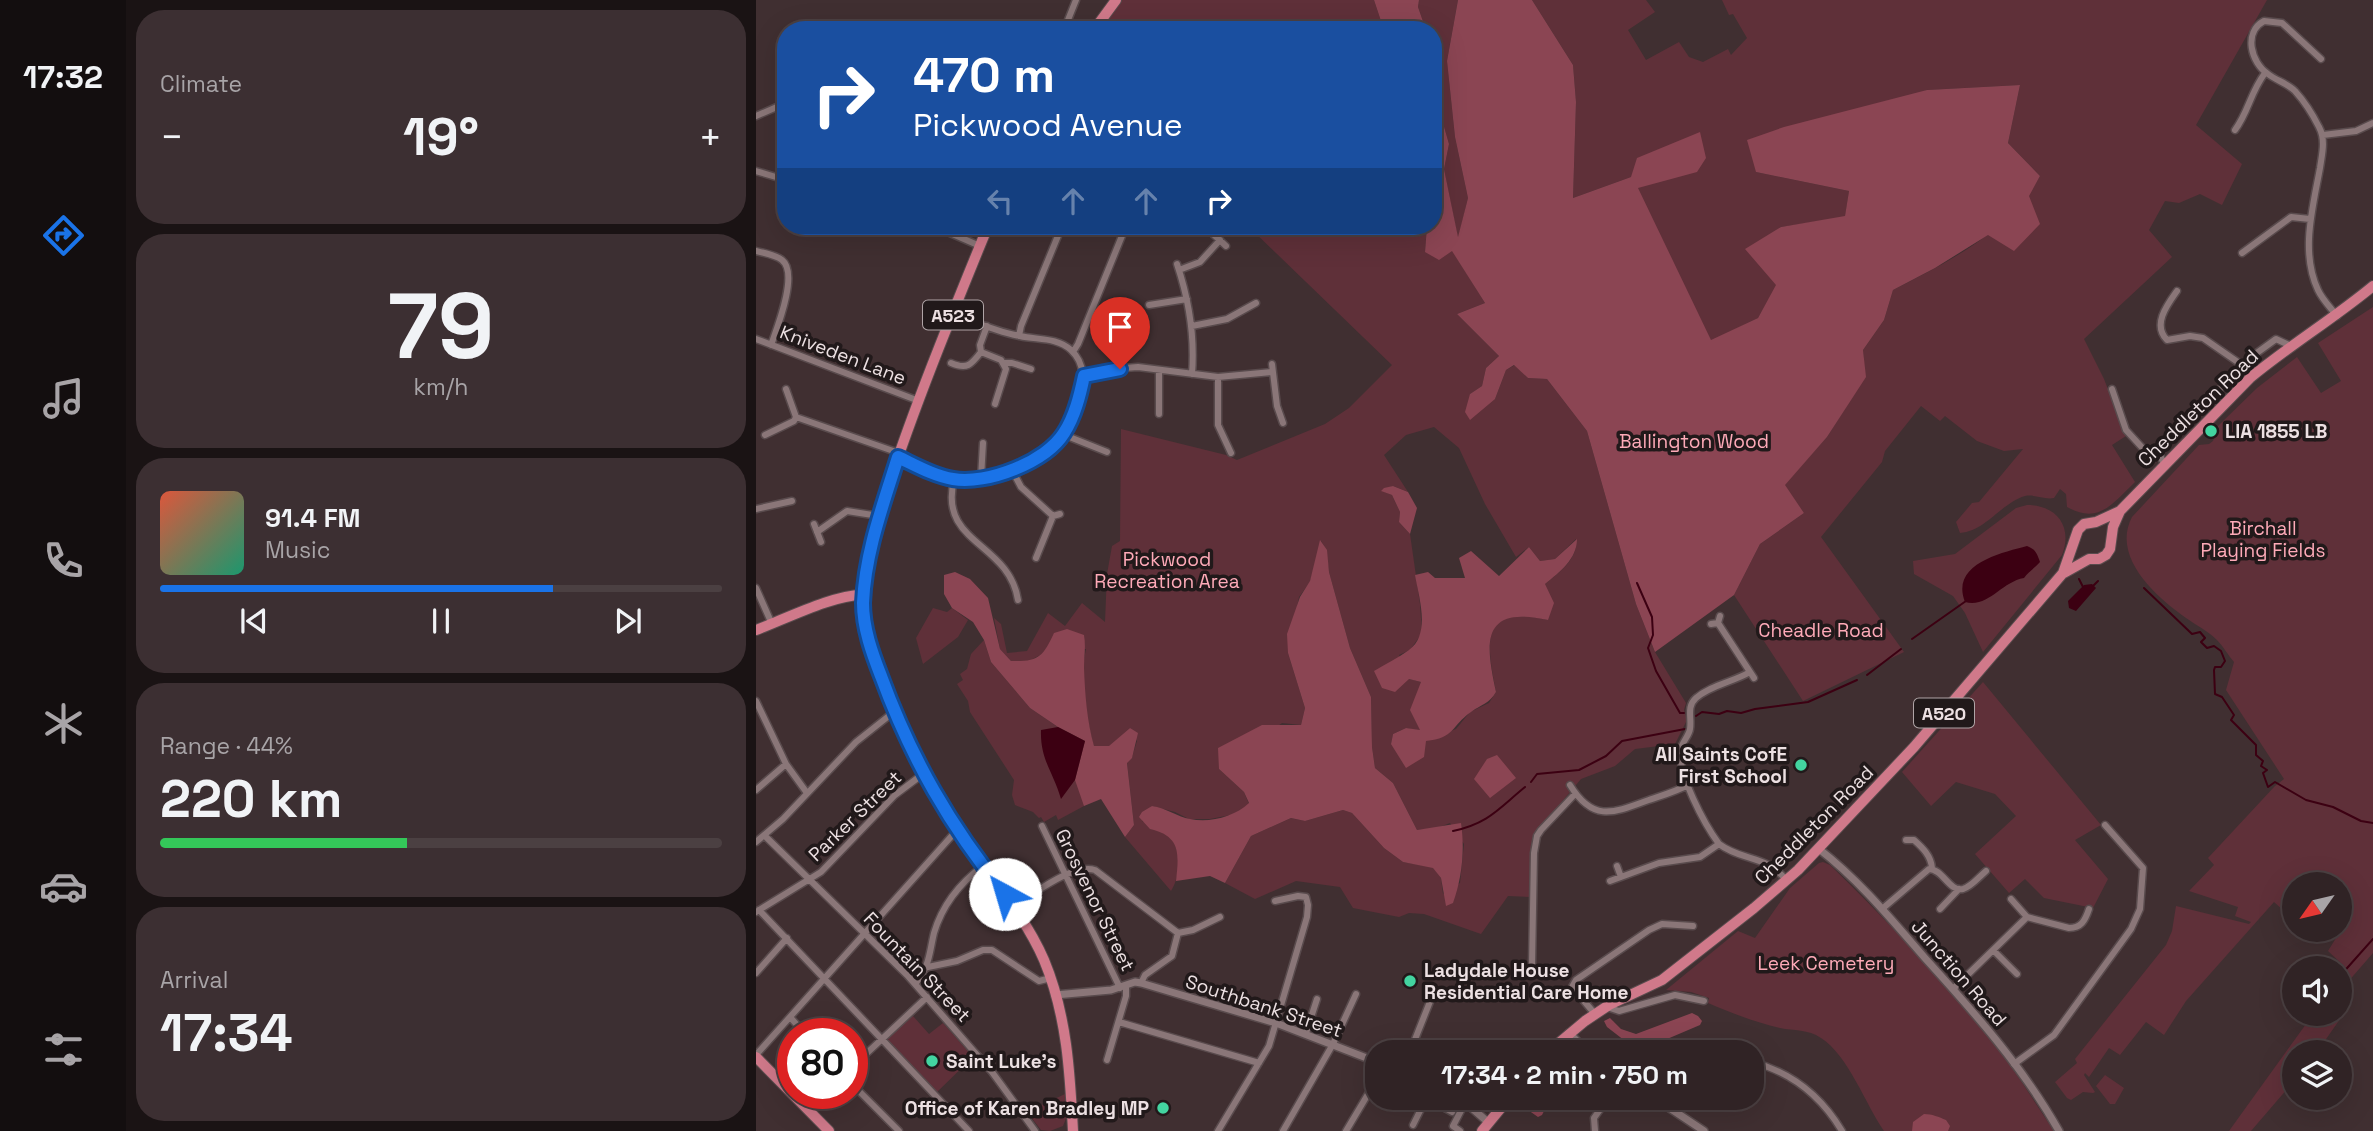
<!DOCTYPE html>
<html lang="en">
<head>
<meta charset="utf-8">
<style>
	body { margin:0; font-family:"Space Grotesk",sans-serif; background:#3c2f32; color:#f1f3f6; height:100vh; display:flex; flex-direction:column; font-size:26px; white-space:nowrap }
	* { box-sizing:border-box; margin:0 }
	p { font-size:23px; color:#a8a4a7 }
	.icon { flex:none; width:38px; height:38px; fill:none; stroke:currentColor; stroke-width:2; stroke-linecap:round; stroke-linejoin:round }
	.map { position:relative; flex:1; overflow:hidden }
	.side { display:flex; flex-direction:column; gap:10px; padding:10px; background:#1a1314; width:630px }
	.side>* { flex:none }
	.hud { position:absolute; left:21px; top:21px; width:665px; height:214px; border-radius:28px; box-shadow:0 7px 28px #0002,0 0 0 2px #4b4042; background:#1a4fa0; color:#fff; overflow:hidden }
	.needle { width:46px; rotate:236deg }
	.controls { position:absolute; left:1526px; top:872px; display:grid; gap:14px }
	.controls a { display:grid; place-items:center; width:70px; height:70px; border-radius:50%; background:#302325; box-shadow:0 7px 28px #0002,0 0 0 2px #4b4042; font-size:35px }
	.speed { position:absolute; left:21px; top:1018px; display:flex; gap:14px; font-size:35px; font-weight:700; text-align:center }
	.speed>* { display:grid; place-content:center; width:91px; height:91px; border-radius:50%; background:#302325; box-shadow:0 7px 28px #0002,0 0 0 2px #4b4042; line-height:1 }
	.speed .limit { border:10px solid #d22; background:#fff; color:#111 }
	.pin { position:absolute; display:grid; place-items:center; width:60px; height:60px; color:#fff; margin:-72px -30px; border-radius:50% 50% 50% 0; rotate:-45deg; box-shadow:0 0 7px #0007 }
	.pin .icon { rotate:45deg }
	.me { position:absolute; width:77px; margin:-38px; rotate:321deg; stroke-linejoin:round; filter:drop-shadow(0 0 5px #0008) }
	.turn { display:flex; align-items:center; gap:24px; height:147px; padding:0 21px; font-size:32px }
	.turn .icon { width:91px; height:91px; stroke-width:2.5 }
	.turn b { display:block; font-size:49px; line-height:60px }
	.lanes { display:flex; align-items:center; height:66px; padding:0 21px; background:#0003; justify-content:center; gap:35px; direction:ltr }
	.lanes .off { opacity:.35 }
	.big { font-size:52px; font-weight:600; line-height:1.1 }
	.side .tile { flex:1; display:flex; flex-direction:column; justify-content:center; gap:10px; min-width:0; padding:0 24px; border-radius:28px; background:#3c2f32 }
	.side .dial { align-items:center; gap:0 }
	.dial b { font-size:91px; line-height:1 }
	.song { display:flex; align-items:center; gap:21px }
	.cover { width:84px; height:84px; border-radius:10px; background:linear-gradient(135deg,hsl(10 70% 55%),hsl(160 70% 35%)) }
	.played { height:7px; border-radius:4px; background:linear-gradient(90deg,#1a73e8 70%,#4b4042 70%) }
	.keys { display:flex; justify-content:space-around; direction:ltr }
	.heat { display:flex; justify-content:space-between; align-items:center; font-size:38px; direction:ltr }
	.charge { height:10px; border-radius:5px; background:linear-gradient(90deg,#34c759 44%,#4b4042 0) }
	.trip { position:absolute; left:609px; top:1040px; width:399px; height:70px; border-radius:28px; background:#302325; box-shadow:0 7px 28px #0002,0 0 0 2px #4b4042; font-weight:600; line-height:70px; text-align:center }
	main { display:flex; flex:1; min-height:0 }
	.tabs { display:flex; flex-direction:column; width:126px; justify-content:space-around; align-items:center; background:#130e0f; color:#a8a4a7 }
	.tabs .icon { width:49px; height:49px }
	.tabs .selected { color:#1a73e8 }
	.tabs b { font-size:32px; color:#f1f3f6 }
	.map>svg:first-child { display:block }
</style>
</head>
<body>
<main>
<nav class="tabs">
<b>17:32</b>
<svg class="icon selected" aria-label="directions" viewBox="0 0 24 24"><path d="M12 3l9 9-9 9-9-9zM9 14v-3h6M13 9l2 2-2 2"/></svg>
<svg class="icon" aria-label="music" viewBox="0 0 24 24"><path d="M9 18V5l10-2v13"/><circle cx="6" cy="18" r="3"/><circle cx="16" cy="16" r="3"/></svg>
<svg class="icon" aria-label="phone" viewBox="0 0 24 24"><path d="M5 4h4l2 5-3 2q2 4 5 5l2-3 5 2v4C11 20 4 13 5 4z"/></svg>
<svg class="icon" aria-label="climate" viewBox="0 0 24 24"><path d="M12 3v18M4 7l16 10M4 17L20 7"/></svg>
<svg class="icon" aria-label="car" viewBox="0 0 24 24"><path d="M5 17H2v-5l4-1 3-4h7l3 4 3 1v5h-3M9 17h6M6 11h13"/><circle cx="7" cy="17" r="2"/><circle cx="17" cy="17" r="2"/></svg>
<svg class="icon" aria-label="filters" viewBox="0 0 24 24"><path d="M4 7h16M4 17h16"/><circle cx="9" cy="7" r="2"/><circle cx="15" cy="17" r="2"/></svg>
</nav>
<section class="side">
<div class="tile"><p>Climate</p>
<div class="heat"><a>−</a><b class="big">19°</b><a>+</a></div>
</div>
<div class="tile dial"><b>79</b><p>km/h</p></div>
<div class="tile">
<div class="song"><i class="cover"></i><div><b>91.4 FM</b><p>Music</p></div></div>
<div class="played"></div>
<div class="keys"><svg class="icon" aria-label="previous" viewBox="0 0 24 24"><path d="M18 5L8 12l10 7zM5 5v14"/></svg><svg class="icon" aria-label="pause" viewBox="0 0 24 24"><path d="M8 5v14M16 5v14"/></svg><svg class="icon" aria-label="next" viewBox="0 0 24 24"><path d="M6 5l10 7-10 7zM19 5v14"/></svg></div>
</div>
<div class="tile"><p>Range · 44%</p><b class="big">220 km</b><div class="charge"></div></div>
<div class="tile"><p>Arrival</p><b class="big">17:34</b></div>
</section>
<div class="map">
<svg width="1617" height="1131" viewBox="0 0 1617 1131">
	<rect width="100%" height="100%" fill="#402f31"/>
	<path fill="#5f3039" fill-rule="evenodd" d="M366,0H618L628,30H344Z
		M663,0H702L691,61L699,137L712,198L702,239L688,169L693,144L677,88V30H670L662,7Z
		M776,0H890L899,12L872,30L890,60L923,42L933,57L947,62L972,49L975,55L991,38L977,14L973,15L966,0H1511L1440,125L1486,164L1466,205L1444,194L1423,203L1409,201L1393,230L1416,257L1328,339L1348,379L1370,436L1356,445L1379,482C1357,503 1343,525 1311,507L1310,494L1304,489L1298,498C1288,500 1279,494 1269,496C1245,503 1230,531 1204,533L1200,522L1216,503L1223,502L1267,449L1248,451L1221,441L1189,416L1184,421L1165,406L1129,451L1126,462L1065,537L1148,652L1047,701L978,595L1004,544L1048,513L1028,485L1071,437L1109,377L1107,350L1128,320L1137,290C1192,262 1253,232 1284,176L1252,143L1264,85L1171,90L1000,172L1093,191L1089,217L1025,227L990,249L1021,285L1002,318L955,341L875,177L817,198L820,102L817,65Z
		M492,226H671L669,252L696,250L729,303L701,314L743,356L730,368L726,386L714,394L739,399L750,370L759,365L772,378L791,379L831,431L880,604L899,652L930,703L928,710L931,720L919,744L879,749L859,766L825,779L777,836L775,856V897L752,896L725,934L668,914L653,913L643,917L597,908L584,887L540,881L499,899L469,883L495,836L535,818L549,821L587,810L596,813L628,848L647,862L677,867L685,878L687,894L704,883L708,844L694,823L681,828L661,830L637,783L619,768L616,747L615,697L594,648L573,572L570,550L565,541L554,582L543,597L532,653L549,708L545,725L526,723L463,769L488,792L493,804L480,814L454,819H433L419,812L396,806L386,821C394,826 404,829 411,834C426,846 425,876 415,891L369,837L378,825L371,762L376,757L381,741L374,728L353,747H338C330,716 323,680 330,649L288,653L273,661H255L244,649L238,618L245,624L251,653L271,651L292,613L309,626L326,603L349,622L351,574L356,546L364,541L365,429L470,455L481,460L569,424L593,408L636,365ZM678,427L703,448L729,504L760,557L773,547L784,561L799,559L820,539C823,558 803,573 789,584L792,620C724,605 730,641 740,692L733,703L714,712L700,729L670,741L635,744L637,734L650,728L665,731V682L653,679L643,655L654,650L666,633L664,604L654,534L643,522L644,512L636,495L626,491L637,486L652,492L628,455L650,435Z
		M1617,307V953L1584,991V977L1590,968L1572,951L1580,938L1571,929H1584V884H1538V918L1537,919L1518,902L1430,1001L1408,1035L1390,1022L1364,1055L1353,1048L1333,1077L1329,1073L1328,1075L1339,1092L1337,1093L1327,1092L1315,1100L1311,1098L1299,1082L1321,1063L1319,1059L1410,945L1416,931L1420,906L1493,924L1495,922L1479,916L1482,907L1433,891L1458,865L1452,858L1519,786L1528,779L1470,690L1478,662C1472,655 1467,646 1461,640C1452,631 1440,625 1430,618C1400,597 1355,557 1376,517L1443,445L1453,444L1457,441L1462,426L1501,388L1541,357L1565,393L1585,381L1562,343Z
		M1271,505C1301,505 1317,527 1306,555L1227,652L1209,613L1197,596L1158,574L1157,561L1199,554L1260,508Z
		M177,608L191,612L196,608L212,620L202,637L167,664L160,638Z
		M228,640L235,662L274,708L302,727L329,741L328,806L302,820L300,815L288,822L285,817L283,818L277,812L259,805L256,795L258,780L214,712L212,701L201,684L207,680L204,674L211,669L215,654Z
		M1227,682L1345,825L1319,840L1352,879L1337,908L1288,898L1269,879L1253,893L1219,854L1260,816L1239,794L1200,782L1175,806L1146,772Z
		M1067,862L1074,865C1136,925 1201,995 1253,1064C1269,1086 1283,1109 1298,1131H1128C1110,1105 1092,1055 1065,1038C1052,1029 1038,1031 1024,1028C999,1022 975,1013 952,1003L953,998L935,992L910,990L982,931L999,938L1034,888L1063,863Z
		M1584,1007L1589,1012L1561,1052H1538V1081L1495,1131H1473L1558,1013H1584Z
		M157,1016L173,1034L187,1023L217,1057L180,1093L129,1040Z
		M1349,1075L1368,1088L1359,1104H1354L1340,1086Z
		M309,1094L311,1116L307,1126L294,1131L285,1130L271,1112Z"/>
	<path fill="#8b4553" d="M618,0H663L662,7L670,30H628Z
		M702,0H776L817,65L820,102L817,198L875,177L881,158L944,132L950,158L941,172L882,188L955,340L1002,318L1020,285L989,249L1025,227L1089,216L1093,191L1000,172L991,140L1028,127L1171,90L1264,85L1252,143L1284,176L1273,196L1284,224L1258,251L1232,235L1179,268L1137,290L1128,320L1107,350L1110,377L1071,437L1029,485L1048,513L1004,544L978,595L899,652L880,604L831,431L791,379L772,378L758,365L750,370L739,399L714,420L709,412L714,394L726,386L730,368L743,356L701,314L729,303L696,251L683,260L669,252L671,226H677V88L693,144L688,169L702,237L712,198L699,137L691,61Z
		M637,486L652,492L661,508L654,534L643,522L644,512L636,495L625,491L628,488Z
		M821,539C821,559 804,572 789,584L798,603L792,620C725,605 729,642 740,692C733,704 726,704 715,712C695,726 699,738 670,741L668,757L650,768L635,744L637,734L650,728L664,730L654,710L665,682L653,679L639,692L626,688L618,671C629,664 642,658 653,650C675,634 663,598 659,575L672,572L679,578H709L703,558L715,551L743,576L773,547L784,561L799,559Z
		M564,540L571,550L573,572L594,648L615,697L616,747L619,768L637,783L661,830L705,823C709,850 706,878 697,903L690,906L685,878L677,868L647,862L628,848L596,813L587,810L549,821L535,818L495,836L469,883L454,876L420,881C423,854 425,836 394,829L383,817L386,812L396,806C410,808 422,817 434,819C454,823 478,817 493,803L488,792L463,769L462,748L506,725H545L549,708L532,653L531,634L544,597L554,581Z
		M199,572L214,579L232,598L244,649L255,661C282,662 287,657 298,633L311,629L328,635C330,647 328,657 328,668C329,695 331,721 338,746H353L374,728L382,733L376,758L371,763L378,825L369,837L345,799L328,806L319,780L329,741L302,727L274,708L235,662L228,640L217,622L196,608L188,594V575Z
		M741,755L760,778L734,798L718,779L731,759Z
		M936,1013L942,1016L946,1021L944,1025L890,1048L873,1044L851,1027L848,1021L854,1018L865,1029L880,1034Z
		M765,1097H785L784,1106L788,1111L786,1115L782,1117L772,1110Z
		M1168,1114C1176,1114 1183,1117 1190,1120L1194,1126L1192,1131H1156L1157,1122Z"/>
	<path fill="#3c0012" d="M1271,546C1279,549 1281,553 1284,562C1279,568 1273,571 1268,578C1245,582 1233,608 1209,602C1194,564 1245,553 1271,546Z
		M1336,584L1340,588L1320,611L1313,608L1312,601L1328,585Z
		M302,727L329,741L319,780L305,799C297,771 284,760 285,730Z"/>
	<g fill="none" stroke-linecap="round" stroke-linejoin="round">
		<path stroke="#3c0012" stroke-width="2" d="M1323,579L1327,587
			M881,583L896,617L897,635L892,648L900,671L924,713H928
			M1337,586L1342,581
			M1388,588L1436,634L1444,632L1449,638L1445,642L1451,648L1458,646L1465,651L1469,661L1465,667H1459L1458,670L1459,694L1466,697L1478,715L1475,720L1500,745V755L1507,761L1505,766L1511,770L1507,773L1512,787L1519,782L1550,800L1577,807L1605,821L1617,823
			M1156,639L1210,601
			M1111,675L1145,649
			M940,716L946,712L963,714L971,711L985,713L999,709L1052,702L1101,680
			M775,782L781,774L823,770L850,756L866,741L929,729
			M697,831C733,823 742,809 769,787
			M1584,976L1617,939"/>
		<g stroke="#594b4d" stroke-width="9">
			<path id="minor" d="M308,30L320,0
				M1565,59L1526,23L1508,21C1487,32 1495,63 1512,74C1521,81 1531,83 1539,91C1548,101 1557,115 1563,127C1570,140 1566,154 1564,168C1557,207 1544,252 1562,290C1566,299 1574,307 1581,316
				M0,116L30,103
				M1479,130C1493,111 1494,93 1509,73
				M1567,135L1600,131L1617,123
				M0,171L30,180
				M178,226L224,246
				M456,233L470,246
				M0,251C8,253 20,255 26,260C43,273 21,328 15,345
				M1486,253L1535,217L1554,219
				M421,264C433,300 439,336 436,374
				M423,270L444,262L464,240
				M1421,291C1411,305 1396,325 1411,340L1434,336L1447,338L1499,374
				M393,305L431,299
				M231,326L224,345L225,352L245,360L250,369L239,404
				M436,326L471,319L500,303
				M263,336L265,326L306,226
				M0,339L163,401
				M317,352L322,344L370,226
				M195,363C211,370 215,365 225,352
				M248,363H256L275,369
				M516,364L521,406L527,423
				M328,376L368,368L382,367L462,377L516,372
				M462,377V425L475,453
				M1356,389L1370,430L1392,454L1404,451
				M403,414V370
				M40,417L143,453
				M308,433L316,438L351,452
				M9,435L38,421L40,417L30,389
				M142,458C159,465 183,480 202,480C239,479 285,466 307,434C314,424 318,411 322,400C328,382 330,364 315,350C301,337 281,340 264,336C241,332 219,322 198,314
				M1408,464L1404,455L1406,447L1498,355L1520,339L1535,346
				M256,470L265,487L297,516
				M225,478L227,443
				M198,480C182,544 253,542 262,600
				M0,509L36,501
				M58,524L65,542
				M61,532L91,511L123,516
				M280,558L297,516L304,514
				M0,588L16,624
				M962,623L998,678
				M955,624L962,623L964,616
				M994,672C977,682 955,685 940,698C930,707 936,718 934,729C933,736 926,742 925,749C920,772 949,825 963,844C987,862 1010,854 1031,881
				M0,701L30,764L51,793
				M814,785C836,821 855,814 890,801C904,796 919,792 932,785
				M0,790L30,764
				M286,826L364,988
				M9,836L151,975L236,1072L279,1131
				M1150,840H1158C1167,848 1175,856 1176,868
				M0,842L27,819L100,742L139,711
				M861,866L865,877
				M854,881L903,863L944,857L963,844
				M1255,899L1271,917L1313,928C1325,928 1329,921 1333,909
				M257,906C277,895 316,863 339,870L422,933
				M1126,909L1173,869C1187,869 1193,892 1207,889C1215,887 1224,876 1230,871
				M1184,909L1203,889
				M3,910L213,1131
				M0,912L65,872L139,795L167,774
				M422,933L437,930L464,917
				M1237,950L1261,974
				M776,965L778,853L781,836L785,830L819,794
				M172,967L201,961L227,950H236L283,981L295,978
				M0,973L31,938
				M385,983L389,975L416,956L422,933
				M159,984C174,966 173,954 178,933C186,906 204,883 227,866
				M1197,989L1271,917
				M851,1007L863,1011L919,995L948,1001
				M839,1014L816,987L820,980L893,930L906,924L937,926
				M34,1017L49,1034
				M363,1022L503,1063
				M550,1033L561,999
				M654,1052L679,989
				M0,1055L201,830
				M351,1060L370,996V986
				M996,1062C1035,1072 1065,1096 1086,1131
				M1258,1064L1298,1035L1375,929L1384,909L1387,868L1349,825
				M96,1067L171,997
				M96,1084L143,1131
				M669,1097L696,1112
				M50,1109L67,1094
				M657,1125L667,1105L668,1097
				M462,1131L513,1046L551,917L552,905L550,897L542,896L519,901
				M527,1131L577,1044L600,994
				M590,1131L621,1079
				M704,1131L697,1126L709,1103
				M839,1131L838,1118L853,1097"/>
		</g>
		<g stroke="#594b4d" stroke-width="10">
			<path id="tertiary" d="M1063,849C1103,880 1135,919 1168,957C1217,1011 1267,1067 1303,1131
				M299,995L355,990L379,982L385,983L520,1023L621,1062
				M813,1033L832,1052
				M703,1097L733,1123
				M897,1097L948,1131"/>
		</g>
		<g stroke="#594b4d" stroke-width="12">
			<path id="trunk" d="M338,30L360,0
				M232,226C197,312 161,399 132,487C120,525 106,566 107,606C108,635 120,665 131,692C150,740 171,786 200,829C229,872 267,911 288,960C311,1015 314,1073 317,1131
				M1308,573L1333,559H1343L1350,555L1354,549L1357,527L1364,511L1494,378C1534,345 1577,319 1617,286
				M0,630C27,620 81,593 108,595
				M792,1052L829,1021L853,1005L906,980L998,908L1042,870L1158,747L1307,573L1322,530L1328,524L1340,522L1364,511
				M0,1057L73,1131
				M726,1131L754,1097"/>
		</g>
		<use href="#minor" stroke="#8a7678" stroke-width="6"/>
		<use href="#tertiary" stroke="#8a7678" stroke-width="7"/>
		<use href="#trunk" stroke="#d0798a" stroke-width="10"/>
	</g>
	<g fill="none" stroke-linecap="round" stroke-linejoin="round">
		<g stroke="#114b97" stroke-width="18">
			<path id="route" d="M249,894C194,826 155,758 125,676C116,653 107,628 107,603C109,553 127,505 142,457C159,465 178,476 197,479C231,485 290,462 308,433C319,416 324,395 328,376L364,369"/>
		</g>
		<use href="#route" stroke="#1a73e8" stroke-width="12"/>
	</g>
	<g fill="#43d4a0" stroke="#21191a" stroke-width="2.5">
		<circle cx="1455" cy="431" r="7"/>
		<circle cx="1045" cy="765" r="7"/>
		<circle cx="654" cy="981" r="7"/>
		<circle cx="176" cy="1061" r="7"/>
		<circle cx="407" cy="1108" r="7"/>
	</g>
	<g text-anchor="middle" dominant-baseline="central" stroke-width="7" stroke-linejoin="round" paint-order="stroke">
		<g fill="#21191a" stroke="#afa4a6" stroke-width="2">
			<rect x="167" y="300.5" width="60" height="29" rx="5"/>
			<rect x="1158" y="698.5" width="60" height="29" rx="5"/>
		</g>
		<g font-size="18" font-weight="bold" fill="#ece0e2">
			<text x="197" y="315">A523</text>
			<text x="1188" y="713">A520</text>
		</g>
		<g font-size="19" fill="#ece0e2" stroke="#21191a">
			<text transform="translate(87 355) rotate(21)">Kniveden Lane</text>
			<text transform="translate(1442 408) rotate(-44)">Cheddleton Road</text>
			<text transform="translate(99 816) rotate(-44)">Parker Street</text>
			<text transform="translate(1058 825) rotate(-45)">Cheddleton Road</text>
			<text transform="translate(339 900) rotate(64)">Grosvenor Street</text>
			<text transform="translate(161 967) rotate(46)">Fountain Street</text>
			<text transform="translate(1203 973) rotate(49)">Junction Road</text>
			<text transform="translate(508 1006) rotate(18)">Southbank Street</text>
		</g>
		<g font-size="19" font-weight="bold" fill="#ece0e2" stroke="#21191a" text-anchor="start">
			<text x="1469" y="431">LIA 1855 LB</text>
			<text x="1031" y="754" text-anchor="end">All Saints CofE<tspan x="1031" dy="22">First School</tspan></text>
			<text x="668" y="970">Ladydale House<tspan x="668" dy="22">Residential Care Home</tspan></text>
			<text x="190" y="1061">Saint Luke's</text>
			<text x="393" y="1108" text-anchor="end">Office of Karen Bradley MP</text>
		</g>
		<g font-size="19" fill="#feaab8" stroke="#21191a">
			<text x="938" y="441">Ballington Wood</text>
			<text x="1507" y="528">Birchall<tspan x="1507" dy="22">Playing Fields</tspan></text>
			<text x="411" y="559">Pickwood<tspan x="411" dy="22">Recreation Area</tspan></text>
			<text x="1065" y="630">Cheadle Road</text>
			<text x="1070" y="963">Leek Cemetery</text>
		</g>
	</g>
</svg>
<div class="controls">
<a><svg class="needle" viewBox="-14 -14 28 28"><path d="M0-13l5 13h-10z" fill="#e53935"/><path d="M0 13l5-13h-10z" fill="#a8a4a7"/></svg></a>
<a><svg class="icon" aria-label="sound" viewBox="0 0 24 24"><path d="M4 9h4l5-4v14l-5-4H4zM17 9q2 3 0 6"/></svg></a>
<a><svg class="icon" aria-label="layers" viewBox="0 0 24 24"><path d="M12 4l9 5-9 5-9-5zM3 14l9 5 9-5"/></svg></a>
</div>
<div class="speed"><div class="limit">80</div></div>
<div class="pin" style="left:364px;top:369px;background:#d93025"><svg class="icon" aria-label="arrive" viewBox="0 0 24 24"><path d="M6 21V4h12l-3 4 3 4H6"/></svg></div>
<svg class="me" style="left:249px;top:894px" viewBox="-20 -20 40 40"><circle r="19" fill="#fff"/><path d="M0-13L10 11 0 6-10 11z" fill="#1a73e8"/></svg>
<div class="trip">17:34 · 2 min · 750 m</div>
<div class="hud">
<div class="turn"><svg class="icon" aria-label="right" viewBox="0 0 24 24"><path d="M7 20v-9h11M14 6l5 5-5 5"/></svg><div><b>470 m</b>Pickwood Avenue</div></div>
<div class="lanes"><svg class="icon off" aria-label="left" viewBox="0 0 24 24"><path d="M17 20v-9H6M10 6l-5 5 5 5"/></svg><svg class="icon off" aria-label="ahead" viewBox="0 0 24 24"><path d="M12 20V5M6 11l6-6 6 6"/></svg><svg class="icon off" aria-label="ahead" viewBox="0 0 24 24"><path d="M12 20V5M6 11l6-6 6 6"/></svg><svg class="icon" aria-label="right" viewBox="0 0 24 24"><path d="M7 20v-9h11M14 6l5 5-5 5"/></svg></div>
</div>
</div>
</main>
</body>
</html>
